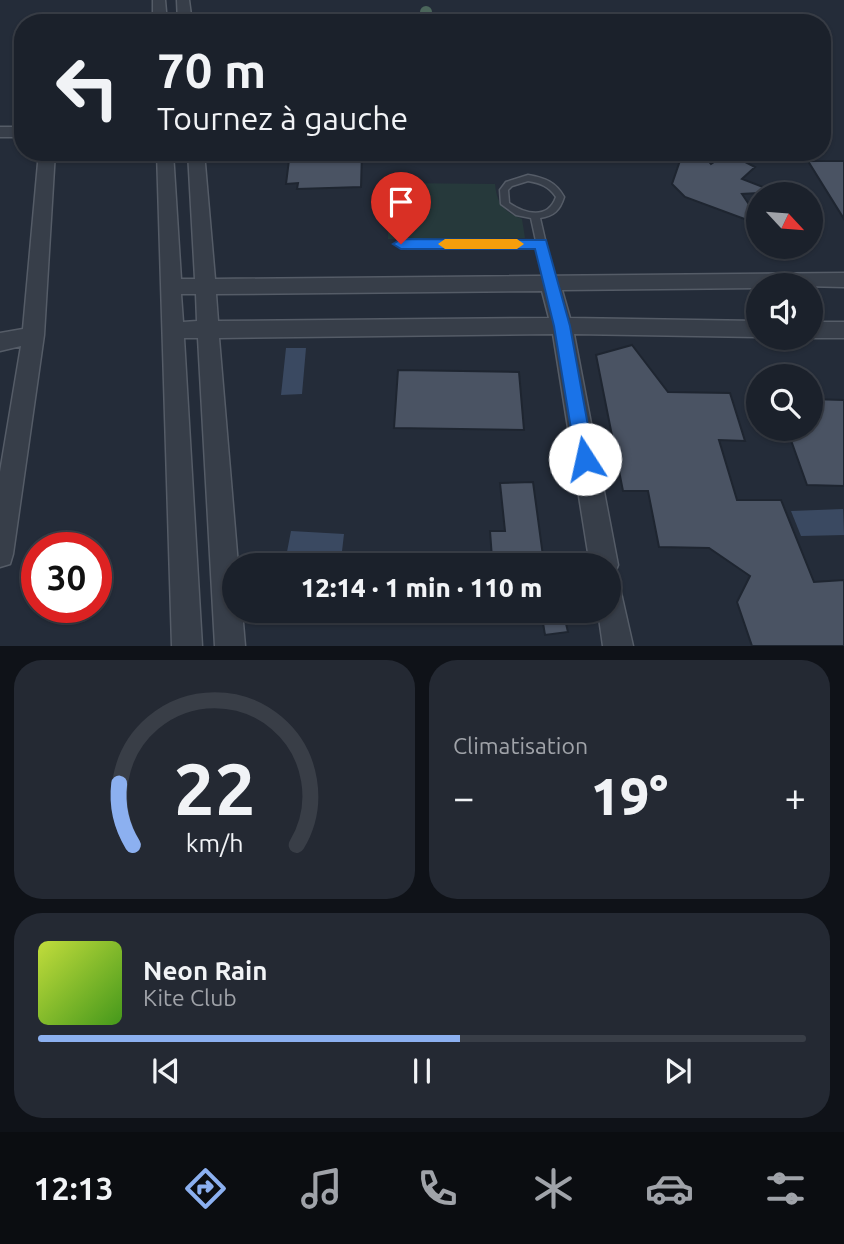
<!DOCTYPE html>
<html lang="fr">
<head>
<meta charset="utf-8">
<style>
	body { margin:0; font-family:Ubuntu,sans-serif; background:#242933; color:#f1f3f6; height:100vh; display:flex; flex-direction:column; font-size:26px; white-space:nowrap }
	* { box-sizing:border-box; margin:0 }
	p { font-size:23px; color:#a0a3a9 }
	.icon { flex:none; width:38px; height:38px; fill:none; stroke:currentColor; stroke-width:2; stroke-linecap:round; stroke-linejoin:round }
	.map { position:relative; height:646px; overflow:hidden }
	.panel { display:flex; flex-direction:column; gap:14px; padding:14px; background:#0f1218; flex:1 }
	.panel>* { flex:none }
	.banner { position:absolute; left:14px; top:14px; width:817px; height:147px; border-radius:28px; box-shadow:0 2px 5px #0004,0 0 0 2px #393e47; background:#1b212b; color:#f1f3f6; overflow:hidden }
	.needle { width:46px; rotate:116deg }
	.tools { position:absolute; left:746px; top:182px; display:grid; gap:14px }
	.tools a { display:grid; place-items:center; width:77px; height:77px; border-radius:50%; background:#1b212b; box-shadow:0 2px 5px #0004,0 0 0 2px #393e47; font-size:35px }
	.speed { position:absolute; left:21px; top:532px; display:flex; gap:14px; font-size:35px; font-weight:700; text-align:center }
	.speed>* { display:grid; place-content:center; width:91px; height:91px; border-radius:50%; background:#1b212b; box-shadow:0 2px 5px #0004,0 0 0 2px #393e47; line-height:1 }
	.speed .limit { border:10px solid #d22; background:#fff; color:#111 }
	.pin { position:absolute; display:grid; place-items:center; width:60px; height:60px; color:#fff; margin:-72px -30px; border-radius:50% 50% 50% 0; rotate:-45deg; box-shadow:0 0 7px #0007 }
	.pin .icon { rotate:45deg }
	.me { position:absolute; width:77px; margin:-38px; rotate:350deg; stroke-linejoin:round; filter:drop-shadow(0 0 5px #0008) }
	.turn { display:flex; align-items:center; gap:24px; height:147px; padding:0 28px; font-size:32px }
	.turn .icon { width:91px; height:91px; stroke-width:2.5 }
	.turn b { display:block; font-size:49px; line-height:60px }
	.big { font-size:52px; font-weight:800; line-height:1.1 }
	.panel .tile { flex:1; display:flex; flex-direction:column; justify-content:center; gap:10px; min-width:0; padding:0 24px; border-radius:28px; background:#242933 }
	.panel .dial { align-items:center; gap:0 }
	.dial svg { height:182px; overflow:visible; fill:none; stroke:#393e47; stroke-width:7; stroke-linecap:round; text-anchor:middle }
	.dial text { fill:#f1f3f6; stroke:none }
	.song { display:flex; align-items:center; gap:21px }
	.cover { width:84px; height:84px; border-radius:10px; background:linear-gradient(135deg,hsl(70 70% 55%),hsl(100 70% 35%)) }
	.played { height:7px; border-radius:4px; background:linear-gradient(90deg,#8cb0f0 55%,#393e47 55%) }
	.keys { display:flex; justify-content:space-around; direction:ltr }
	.heat { display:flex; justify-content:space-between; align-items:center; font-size:38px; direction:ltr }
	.panel .tiles { flex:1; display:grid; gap:14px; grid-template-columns:1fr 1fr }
	.tile:last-child { grid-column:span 2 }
	.trip { position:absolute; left:222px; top:553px; width:399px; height:70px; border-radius:35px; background:#1b212b; box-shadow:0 2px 5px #0004,0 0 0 2px #393e47; font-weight:800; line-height:70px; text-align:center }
	.dock { display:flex; height:112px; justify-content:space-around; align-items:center; background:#0b0d11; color:#a0a3a9 }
	.dock .icon { width:49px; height:49px }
	.dock .selected { color:#8cb0f0 }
	.dock b { font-size:32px; color:#f1f3f6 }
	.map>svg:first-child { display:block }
</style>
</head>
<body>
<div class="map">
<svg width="844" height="646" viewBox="0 0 844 646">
	<rect width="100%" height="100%" fill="#242c39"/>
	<path fill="#26393b" d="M395,183L495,184C497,204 503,211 522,219L525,238L388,239L389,191L395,188Z"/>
	<path fill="#3a4961" d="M286,348H306L302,394L281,395Z
		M843,509L844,535L801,536L791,511Z
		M291,531L344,534L341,560L286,557Z"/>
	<path fill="#4a5363" stroke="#1e2530" stroke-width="2" d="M290,152H362L361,187L297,189L298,183L286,184Z
		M683,152H701L711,164L728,153L755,167L742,179L776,192L742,194L758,218V224L685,197L672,184Z
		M808,161H844V219Z
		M632,345L668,392L730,393L745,441L719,440L737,500H781L814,582L844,580V646H752L737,602L750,576L709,548L659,547L648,491H623L596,355Z
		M398,370L519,372L524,430L394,428Z
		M810,399L844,400V486L807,485L787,429H810Z
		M533,482L543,556L492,558L490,531H505L500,483Z
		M541,611H563L568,632L545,635Z"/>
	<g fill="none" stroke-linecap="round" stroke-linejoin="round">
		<g stroke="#555c67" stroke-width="3">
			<path id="lane" d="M528,175C545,178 556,182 564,197C560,210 554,216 540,218L555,283L554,286L550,287L545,283L537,247H401L396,244L401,241H536L531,218L516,215L501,204L500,190L506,182ZM528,181C540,183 549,186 556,197C548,220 525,214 509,203L508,190L512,186Z"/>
		</g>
		<g stroke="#555c67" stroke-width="3">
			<path id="street" d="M153,0H165L167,23H153Z
				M177,0H189L192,23H178Z
				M0,127H23V137H0Z
				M39,152H55L44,335L13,554L10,564L0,567V472L21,346L0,351V333L23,329Z
				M157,152H173L181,279H195L188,152H204L215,279L844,273V287L758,285V288L562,290L570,318L758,321V337L574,334L618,565L614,575L609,577V565H590L553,334L219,338L238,565H234V611H242L245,646H215L198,338H184L202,646H172ZM542,291L549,318L218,321L216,294ZM181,294H196L197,321L183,322Z
				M810,322H844V338H808Z
				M609,580L619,584L633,646H603L598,611H609Z"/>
		</g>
		<use href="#lane" fill="#373e49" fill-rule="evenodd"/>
		<use href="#street" fill="#373e49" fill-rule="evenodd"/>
	</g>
	<circle fill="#4b665b" cx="426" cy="12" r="6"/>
	<path fill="#1a73e8" stroke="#114b97" stroke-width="2" d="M401,239L546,240L570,326L594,459L592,465L585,467L579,465L576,459L554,326L535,249H401L393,244Z"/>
	<path fill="#f59e0b" d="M445,239H517L524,244L517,249H445L438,244Z"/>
</svg>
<div class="tools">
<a><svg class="needle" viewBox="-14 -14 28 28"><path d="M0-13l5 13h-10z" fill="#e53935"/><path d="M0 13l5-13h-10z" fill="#a0a3a9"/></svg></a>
<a><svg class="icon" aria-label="sound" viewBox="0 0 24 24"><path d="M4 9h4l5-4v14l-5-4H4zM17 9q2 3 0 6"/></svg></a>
<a><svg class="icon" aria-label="search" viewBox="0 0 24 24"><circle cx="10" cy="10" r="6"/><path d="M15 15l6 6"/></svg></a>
</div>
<div class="speed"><div class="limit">30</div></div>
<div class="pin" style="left:401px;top:244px;background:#d93025"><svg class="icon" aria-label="arrive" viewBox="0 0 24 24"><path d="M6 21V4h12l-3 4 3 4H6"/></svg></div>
<svg class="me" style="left:585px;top:459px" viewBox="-20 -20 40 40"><circle r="19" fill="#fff"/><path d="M0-13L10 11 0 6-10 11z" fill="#1a73e8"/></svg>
<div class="trip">12:14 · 1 min · 110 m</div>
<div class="banner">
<div class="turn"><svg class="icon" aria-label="left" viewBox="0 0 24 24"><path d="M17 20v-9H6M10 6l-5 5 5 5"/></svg><div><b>70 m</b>Tournez à gauche</div></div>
</div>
</div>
<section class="panel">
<div class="tiles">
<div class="tile dial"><svg viewBox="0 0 100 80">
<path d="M14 69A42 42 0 1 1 86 69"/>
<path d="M14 69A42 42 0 0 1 8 42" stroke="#8cb0f0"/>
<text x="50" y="56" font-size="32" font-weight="700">22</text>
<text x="50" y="72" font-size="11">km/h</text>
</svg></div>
<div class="tile"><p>Climatisation</p>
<div class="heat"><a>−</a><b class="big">19°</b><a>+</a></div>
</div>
<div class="tile">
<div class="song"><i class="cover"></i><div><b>Neon Rain</b><p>Kite Club</p></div></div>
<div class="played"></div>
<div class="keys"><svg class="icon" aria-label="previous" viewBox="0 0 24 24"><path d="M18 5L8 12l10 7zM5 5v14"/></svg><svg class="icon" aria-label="pause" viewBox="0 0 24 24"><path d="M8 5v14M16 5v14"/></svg><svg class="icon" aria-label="next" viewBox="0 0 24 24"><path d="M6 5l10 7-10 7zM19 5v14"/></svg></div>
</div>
</div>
</section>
<nav class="dock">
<b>12:13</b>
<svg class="icon selected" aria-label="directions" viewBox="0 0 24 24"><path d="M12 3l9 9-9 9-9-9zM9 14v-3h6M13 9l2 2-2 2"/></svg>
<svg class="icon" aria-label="music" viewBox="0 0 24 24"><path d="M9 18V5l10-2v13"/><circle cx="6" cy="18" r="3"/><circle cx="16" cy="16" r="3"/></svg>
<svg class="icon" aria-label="phone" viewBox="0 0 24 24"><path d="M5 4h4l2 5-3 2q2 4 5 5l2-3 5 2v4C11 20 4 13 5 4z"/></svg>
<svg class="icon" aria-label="climate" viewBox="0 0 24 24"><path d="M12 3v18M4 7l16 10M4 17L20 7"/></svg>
<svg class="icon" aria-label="car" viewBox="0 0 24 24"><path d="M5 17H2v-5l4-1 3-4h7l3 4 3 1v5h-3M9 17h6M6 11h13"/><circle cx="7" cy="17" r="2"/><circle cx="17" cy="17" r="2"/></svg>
<svg class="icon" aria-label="filters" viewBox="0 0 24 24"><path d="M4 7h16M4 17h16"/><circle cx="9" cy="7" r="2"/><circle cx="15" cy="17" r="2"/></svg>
</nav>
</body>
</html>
